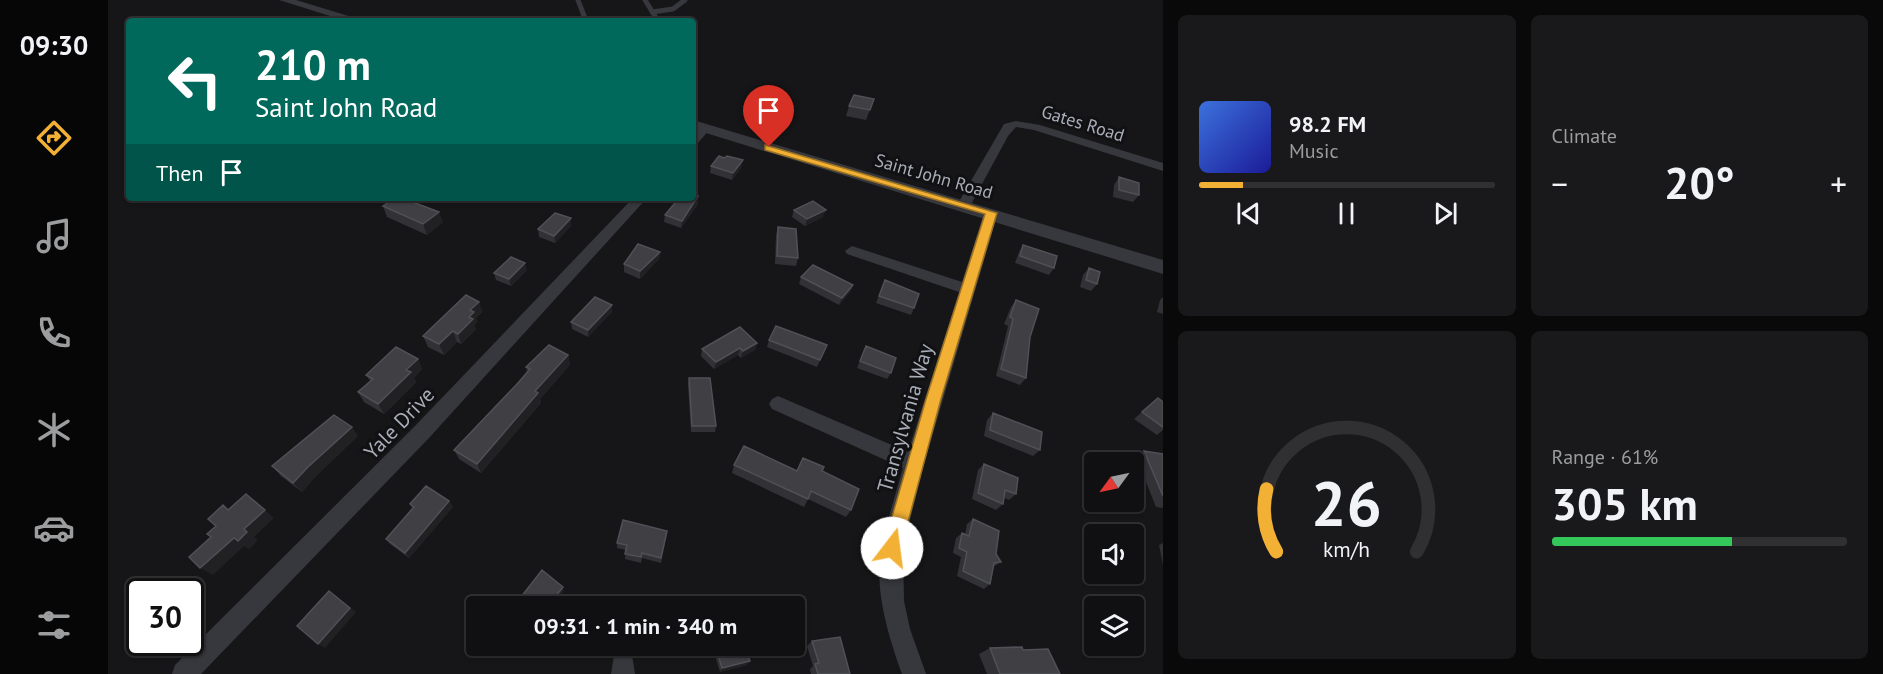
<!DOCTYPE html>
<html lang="en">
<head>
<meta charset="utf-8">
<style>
	body { margin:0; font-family:"PT Sans",sans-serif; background:#19191b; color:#f1f3f6; height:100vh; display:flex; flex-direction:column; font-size:22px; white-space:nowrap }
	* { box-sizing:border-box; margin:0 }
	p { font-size:20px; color:#9c9d9f }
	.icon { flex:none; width:33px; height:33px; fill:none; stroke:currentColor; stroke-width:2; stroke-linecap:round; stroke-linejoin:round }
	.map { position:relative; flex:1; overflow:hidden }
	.side { display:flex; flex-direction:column; gap:15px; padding:15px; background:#09090a; width:720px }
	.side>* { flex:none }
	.guide { position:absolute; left:18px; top:18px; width:570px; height:183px; border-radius:6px; box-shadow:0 2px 4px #0004,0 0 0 2px #303032; background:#00695c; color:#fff; overflow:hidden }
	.needle { width:39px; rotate:237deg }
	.controls { position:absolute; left:976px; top:452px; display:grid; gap:12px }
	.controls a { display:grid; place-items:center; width:60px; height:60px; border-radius:6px; background:#101012; box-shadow:0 2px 4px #0004,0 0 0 2px #303032; font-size:30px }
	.speed { position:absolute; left:18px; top:578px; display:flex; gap:12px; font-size:30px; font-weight:700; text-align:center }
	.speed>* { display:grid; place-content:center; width:78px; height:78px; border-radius:50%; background:#101012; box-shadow:0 2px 4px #0004,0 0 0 2px #303032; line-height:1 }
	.speed .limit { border:3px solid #111; border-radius:9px; background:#fff; color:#111 }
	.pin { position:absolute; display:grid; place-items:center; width:51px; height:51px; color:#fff; margin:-62px -26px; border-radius:50% 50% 50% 0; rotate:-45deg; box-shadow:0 0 6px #0007 }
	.pin .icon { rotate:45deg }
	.me { position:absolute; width:66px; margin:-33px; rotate:15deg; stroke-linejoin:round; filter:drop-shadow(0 0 4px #0008) }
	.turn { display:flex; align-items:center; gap:21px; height:126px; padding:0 30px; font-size:27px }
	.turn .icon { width:78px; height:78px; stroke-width:2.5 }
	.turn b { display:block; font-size:42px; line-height:51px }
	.then { display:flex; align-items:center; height:57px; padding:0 30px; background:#0003; gap:12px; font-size:22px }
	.big { font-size:45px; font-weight:800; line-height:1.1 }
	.side .tile { flex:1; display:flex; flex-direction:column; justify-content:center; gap:9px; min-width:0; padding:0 21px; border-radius:9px; background:#19191b }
	.side .dial { align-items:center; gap:0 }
	.dial svg { height:156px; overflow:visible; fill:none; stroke:#303032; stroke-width:7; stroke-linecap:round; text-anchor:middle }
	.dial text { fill:#f1f3f6; stroke:none }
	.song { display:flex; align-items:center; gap:18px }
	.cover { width:72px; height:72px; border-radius:9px; background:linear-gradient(135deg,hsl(220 70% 55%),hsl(240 70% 35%)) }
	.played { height:6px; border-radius:3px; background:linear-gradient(90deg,#f2b134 15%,#303032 15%) }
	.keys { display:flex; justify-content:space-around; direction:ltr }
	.heat { display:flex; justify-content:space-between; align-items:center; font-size:33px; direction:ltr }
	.charge { height:9px; border-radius:4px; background:linear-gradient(90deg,#34c759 61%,#303032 0) }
	.side .tiles { flex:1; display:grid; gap:15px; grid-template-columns:repeat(2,1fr) }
	.trip { position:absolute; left:358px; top:596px; width:339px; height:60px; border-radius:6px; background:#101012; box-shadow:0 2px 4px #0004,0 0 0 2px #303032; font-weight:800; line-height:60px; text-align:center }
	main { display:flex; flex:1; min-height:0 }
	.tabs { display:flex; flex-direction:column; width:108px; justify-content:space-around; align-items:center; background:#060607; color:#9c9d9f }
	.tabs .icon { width:42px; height:42px }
	.tabs .active { color:#f2b134 }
	.tabs b { font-size:27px; color:#f1f3f6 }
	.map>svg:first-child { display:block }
</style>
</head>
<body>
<main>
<nav class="tabs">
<b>09:30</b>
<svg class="icon active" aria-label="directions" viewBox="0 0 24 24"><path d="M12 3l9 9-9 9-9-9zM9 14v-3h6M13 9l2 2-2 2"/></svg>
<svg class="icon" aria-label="music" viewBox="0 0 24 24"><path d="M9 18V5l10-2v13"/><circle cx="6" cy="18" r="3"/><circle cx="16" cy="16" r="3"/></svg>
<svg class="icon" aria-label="phone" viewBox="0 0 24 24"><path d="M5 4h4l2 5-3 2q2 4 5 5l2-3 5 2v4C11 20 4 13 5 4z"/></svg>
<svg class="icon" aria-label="climate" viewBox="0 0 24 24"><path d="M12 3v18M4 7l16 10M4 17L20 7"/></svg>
<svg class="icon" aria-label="car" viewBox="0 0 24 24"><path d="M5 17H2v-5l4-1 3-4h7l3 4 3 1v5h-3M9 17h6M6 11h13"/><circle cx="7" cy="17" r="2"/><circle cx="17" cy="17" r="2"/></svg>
<svg class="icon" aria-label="filters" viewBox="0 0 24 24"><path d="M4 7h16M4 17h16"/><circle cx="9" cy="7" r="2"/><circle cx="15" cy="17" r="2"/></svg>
</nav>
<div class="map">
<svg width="1055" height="674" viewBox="0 0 1055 674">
	<rect width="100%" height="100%" fill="#161618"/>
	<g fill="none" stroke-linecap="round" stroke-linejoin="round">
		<path stroke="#37383d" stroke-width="5" d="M470,0L478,21
			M537,0L550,21
			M544,12L565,9L577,0"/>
		<path fill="#37383d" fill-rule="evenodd" d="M557,18L562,19L564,21H552Z
			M908,121L932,125L1055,163V171L926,130L908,127L900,136L861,208H851L849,205L896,124Z
			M593,126L603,128L589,144L585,145V134Z
			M525,198H539L321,438L93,674H64L67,665L307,426Z
			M883,209L890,213L816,464L795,548L796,601L802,629L818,674H794C780,635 765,587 774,545C779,520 788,494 795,468L664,409L661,404L664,399L670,396L800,452L851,292L739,254L737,251L744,246L854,282L876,213Z
			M515,652L524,655L527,674H503L506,655Z"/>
		<path fill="#37383d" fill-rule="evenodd" d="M171,0H188L257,21H238Z
			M585,120L1055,260V274L585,129Z"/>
	</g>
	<path fill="#323236" d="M766,99L758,120L738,116L741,106Z
		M635,160L633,168L624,180L602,173L603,166Z
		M1011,177L1031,195L1025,202L1005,197L1006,185Z
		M590,196V204L573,228L556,222L557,215Z
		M275,206L335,222L319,235L279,217Z
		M686,210L715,217L697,226L684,217Z
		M463,226L447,243L431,237L430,229Z
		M670,227L690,258L688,266L667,264L668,235Z
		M915,245L946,268L941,275L907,263L911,252Z
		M552,252L551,259L532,279L516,272V264Z
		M981,268L989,284L983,291L972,287L975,275Z
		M419,270L403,286L388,280L386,273Z
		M693,277L745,285L742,292L731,305L691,284Z
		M777,280L806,308L803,315L768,303Z
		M1055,297V314L1049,312L1052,300Z
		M908,300L922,337L918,378L912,385L888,376L900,326L896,324L903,307Z
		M371,302L374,312L368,318L369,322L366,325L368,329L353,344L349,342L336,355L320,347L315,336Z
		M504,305V312L480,337L464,329L463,322Z
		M661,340L719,345L709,367L659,347Z
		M649,343L647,350L633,358L630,355L606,369L593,356L594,349Z
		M758,346L783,373L779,379L749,368Z
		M460,355L462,365L432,399L433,403L373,473L351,459L346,450L410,383L419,372L418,367Z
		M310,359L314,369L306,378L308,382L276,414L256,402L250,392L262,381L258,375Z
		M581,378L608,426L607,432H583L580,385Z
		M1050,398L1055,402V430L1049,435L1026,419Z
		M885,413L932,450L925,456L876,436L879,420Z
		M250,436L208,476L194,492L173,476L164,466Z
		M1036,451L1055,454V508L1048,507L1028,457Z
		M876,464L908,494L901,500L896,498L895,504L888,510L864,499L870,470Z
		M626,465L689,471H714L743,510L738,517L700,499L696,507L624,473Z
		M341,501L345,507L301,558L282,544L278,539L304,508L302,504Z
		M865,519L893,562L885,567L882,584L876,589L849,576L853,557L845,553L848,538L854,533L857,534L859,524Z
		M558,536L553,563L534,558L533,563L517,559L518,550L509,548V543Z
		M1055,543V565L1051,545Z
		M704,641L742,674H703L702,669L705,666L699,646Z
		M599,645H636L639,665L612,672L606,652L601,653Z
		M882,648L915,650L952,674H879L871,654Z"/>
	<path fill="#212124" d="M635,160L633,168L624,180L625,173Z
		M590,196V204L573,228L574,221Z
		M718,210L715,217L697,226L699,219Z
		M331,212L335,222L319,235L315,224Z
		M463,218V226L447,243L446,236Z
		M552,252L551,259L532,279V271Z
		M417,263L419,270L403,286L401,279Z
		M745,285L742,292L731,305L734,298Z
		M371,302L374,312L368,318L369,322L366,325L368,329L353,344L350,334L361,317L362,310Z
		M504,305V312L480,337V330Z
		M345,331L349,342L336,355L331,344Z
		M649,343L647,350L633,358L635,351Z
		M632,348L630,355L606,369L608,362Z
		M460,355L462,365L432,399L433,403L373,473L369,464L427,391Z
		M310,359L314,369L306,378L308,382L276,414L270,404L298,370Z
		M244,427L250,436L208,476L194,492L185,483L200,467Z
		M341,501L345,507L301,558L297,553Z
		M157,510L166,518L146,537L150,540L141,549L136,546L105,575L92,568Z
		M455,587L456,591L448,602L447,597Z
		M221,591L248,612L217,648L210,644Z
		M608,648L606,652L601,653L602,649Z
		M642,661L639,665L612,672L614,668Z"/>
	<path fill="#3f3f44" stroke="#4f5156" stroke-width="1.5" d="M746,95L766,99L762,110L741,106Z
		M611,156L616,158L619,156L635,160L625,173L603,166Z
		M1011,177L1031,183V195L1011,190Z
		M585,195L590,196L574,221L557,215L571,198H585Z
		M287,198H294L331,212L315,224L275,206Z
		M705,201L718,210L699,219L686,210Z
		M447,213L463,218L446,236L430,229Z
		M670,227L688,229L690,258L669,256Z
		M530,244L552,252L532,271L516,264Z
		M915,245L949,256L946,268L912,256Z
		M403,257L417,263L401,279L386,273Z
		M705,265L745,285L734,298L693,277Z
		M981,268L992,272L989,284L978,280Z
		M777,280L811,294L806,308L771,296Z
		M358,295L371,302L362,310L366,312L361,317L365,319L350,334L345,331L331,344L315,336Z
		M487,297L504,305L480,330L463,322Z
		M908,300L931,309L922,337L918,378L893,369L905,319L902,317Z
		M668,326L719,345L712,360L661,340Z
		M632,327L649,343L635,351L632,348L608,362L594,349Z
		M441,345L460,355L427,391L430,393L369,464L346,450L410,383L422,369L418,367Z
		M758,346L788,358L783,373L752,361Z
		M288,347L310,359L298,370L303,372L270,404L250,392L265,379L258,375Z
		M581,378H602L608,426H584Z
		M1050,398L1055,402V427L1034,412Z
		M885,413L934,432L932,450L882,430Z
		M226,415L244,427L200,467L185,483L164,466Z
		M636,446L689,471L695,458L716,467L714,471L751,489L743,510L703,491L700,499L626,465Z
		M1036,451L1055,454V496Z
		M876,464L910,478L908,494L897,490L895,504L870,493Z
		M318,486L341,501L297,553L278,539L306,507L302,504Z
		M138,494L157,510L136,529L139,532L130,541L126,538L92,568L81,557L103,537L99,534L108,526L100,519L115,505L120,510Z
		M865,519L891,531L888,554L893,562L886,563L882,584L855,571L859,552L851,548L854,533L861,536Z
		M515,520L559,531L553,558L534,553L533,557L517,554L519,545L509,543Z
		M434,570L455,587L447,597L452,601L448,606H406Z
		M221,591L242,608L210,644L189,626Z
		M618,597L621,606H591L590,603Z
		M732,637L742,674H710L707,664L711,663L704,641Z
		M601,645H636L642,661L614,668L608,648L602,649Z
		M914,647L915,650L940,649L952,674H892L882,648Z"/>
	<path fill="#f2b134" stroke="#9d7322" stroke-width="1.5" d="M657,145L889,213L833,399L793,548L790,555L784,557L778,555L775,548L818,399L877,214L657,150Z"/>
	<g text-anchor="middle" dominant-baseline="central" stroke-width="6" stroke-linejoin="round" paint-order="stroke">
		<g font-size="18" fill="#a8adb8" stroke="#111113">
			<text transform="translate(975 123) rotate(17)">Gates Road</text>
			<text transform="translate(826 176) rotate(16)">Saint John Road</text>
		</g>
		<g font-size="21" fill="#a8adb8" stroke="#111113">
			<text transform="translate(797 418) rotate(-74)">Transylvania Way</text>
			<text transform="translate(291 423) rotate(-46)">Yale Drive</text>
		</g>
	</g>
</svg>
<div class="controls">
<a><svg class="needle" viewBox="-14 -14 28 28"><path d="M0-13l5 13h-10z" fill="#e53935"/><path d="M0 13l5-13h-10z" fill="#9c9d9f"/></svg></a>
<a><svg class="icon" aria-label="sound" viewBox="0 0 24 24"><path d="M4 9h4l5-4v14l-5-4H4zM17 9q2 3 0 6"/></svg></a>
<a><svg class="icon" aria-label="layers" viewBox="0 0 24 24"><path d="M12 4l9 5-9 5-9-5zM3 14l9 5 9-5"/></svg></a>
</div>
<div class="speed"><div class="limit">30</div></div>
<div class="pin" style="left:661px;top:147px;background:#d93025"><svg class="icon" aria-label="arrive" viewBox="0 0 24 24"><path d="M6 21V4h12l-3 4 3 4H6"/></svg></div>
<svg class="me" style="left:784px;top:548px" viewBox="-20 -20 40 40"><circle r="19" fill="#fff"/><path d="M0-13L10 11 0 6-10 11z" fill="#f2b134"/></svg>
<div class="trip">09:31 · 1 min · 340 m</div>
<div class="guide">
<div class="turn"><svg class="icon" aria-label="left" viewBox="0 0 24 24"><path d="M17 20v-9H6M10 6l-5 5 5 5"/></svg><div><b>210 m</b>Saint John Road</div></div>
<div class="then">Then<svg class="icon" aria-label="arrive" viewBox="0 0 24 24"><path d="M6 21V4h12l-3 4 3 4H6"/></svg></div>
</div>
</div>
<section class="side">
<div class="tiles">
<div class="tile">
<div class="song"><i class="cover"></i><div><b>98.2 FM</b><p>Music</p></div></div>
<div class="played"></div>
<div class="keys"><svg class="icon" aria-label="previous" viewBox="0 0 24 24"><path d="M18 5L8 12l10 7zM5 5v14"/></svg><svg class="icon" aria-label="pause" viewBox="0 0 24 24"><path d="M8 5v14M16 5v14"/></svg><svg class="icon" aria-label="next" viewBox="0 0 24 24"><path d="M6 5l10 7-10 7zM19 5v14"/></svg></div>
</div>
<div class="tile"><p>Climate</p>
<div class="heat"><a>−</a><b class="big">20°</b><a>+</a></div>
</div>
<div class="tile dial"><svg viewBox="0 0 100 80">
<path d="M14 69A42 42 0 1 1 86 69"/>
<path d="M14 69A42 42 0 0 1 9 37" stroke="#f2b134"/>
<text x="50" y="56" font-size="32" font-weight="700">26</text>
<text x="50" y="72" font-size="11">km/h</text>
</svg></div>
<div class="tile"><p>Range · 61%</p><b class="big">305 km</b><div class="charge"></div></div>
</div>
</section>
</main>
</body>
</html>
